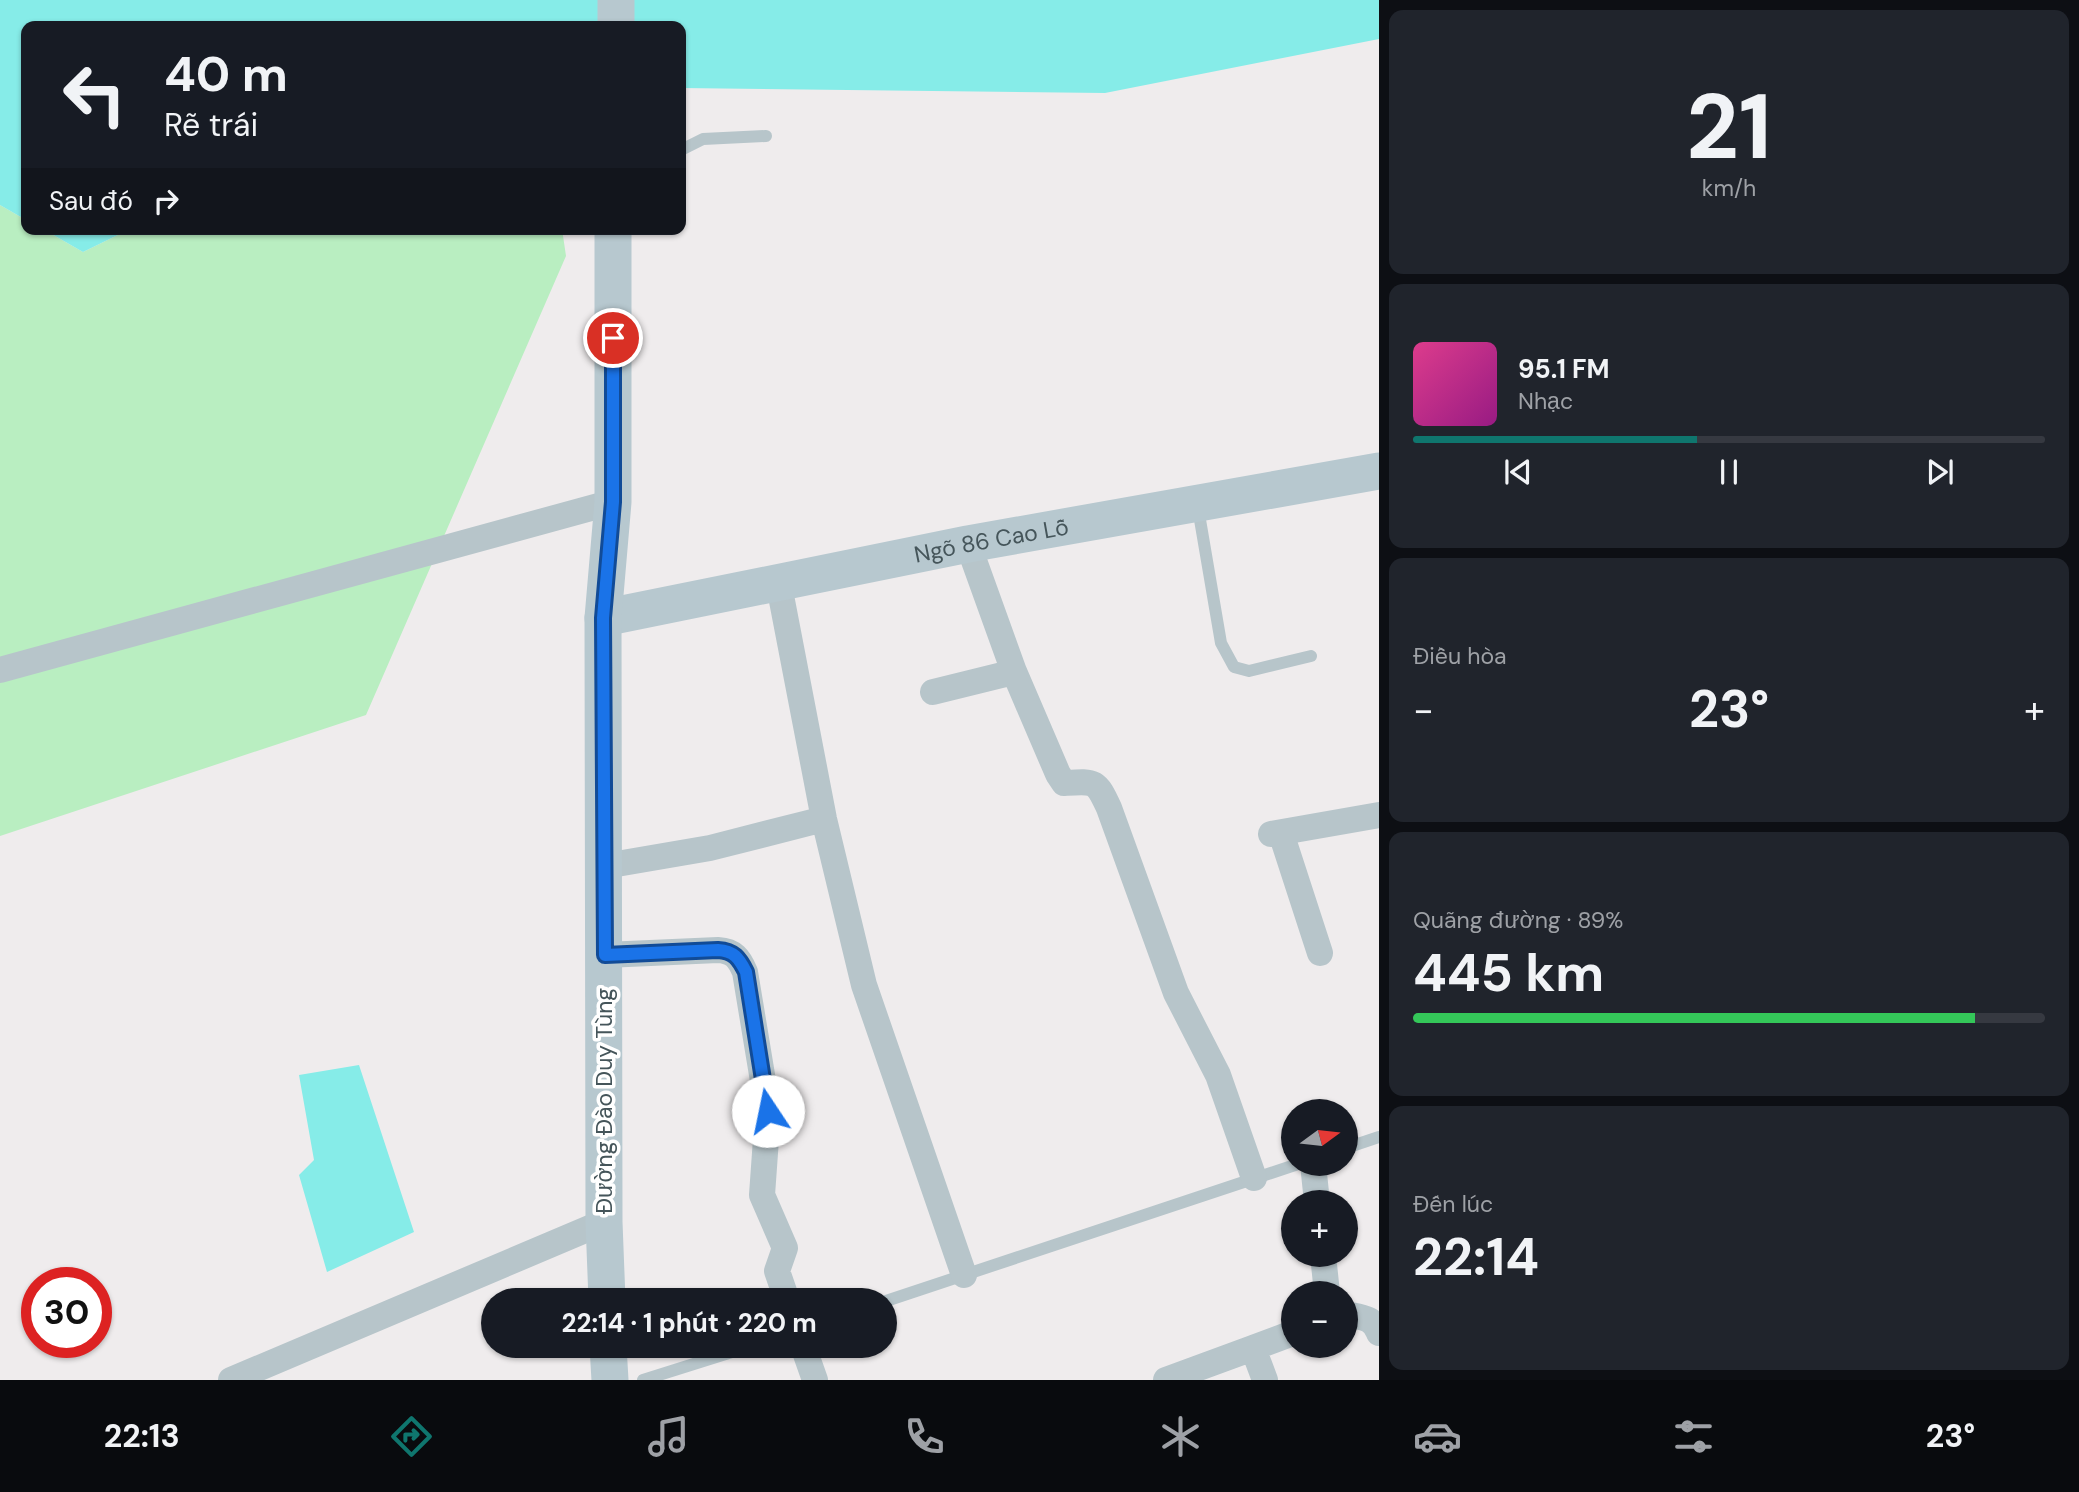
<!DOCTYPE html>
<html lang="vi">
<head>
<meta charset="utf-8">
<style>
	body { margin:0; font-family:"DM Sans",sans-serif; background:#20242c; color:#f1f3f6; height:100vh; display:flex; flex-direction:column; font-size:26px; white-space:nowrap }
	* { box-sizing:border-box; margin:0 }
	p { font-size:23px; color:#9ea1a6 }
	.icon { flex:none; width:38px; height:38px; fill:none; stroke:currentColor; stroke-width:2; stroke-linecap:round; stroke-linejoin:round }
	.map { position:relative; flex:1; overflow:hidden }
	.drawer { display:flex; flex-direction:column; gap:10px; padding:10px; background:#0d0f14; width:700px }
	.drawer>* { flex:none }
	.banner { position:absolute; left:21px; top:21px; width:665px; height:214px; border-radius:14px; box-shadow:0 2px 5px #0004; background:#171b24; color:#f1f3f6; overflow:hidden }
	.needle { width:46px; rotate:75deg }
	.fabs { position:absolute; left:1281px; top:1099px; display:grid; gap:14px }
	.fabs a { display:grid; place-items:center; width:77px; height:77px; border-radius:50%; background:#171b24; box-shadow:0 2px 5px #0004; font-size:35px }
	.speed { position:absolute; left:21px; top:1267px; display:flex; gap:14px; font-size:35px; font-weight:700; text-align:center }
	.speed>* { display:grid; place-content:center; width:91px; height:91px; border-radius:50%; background:#171b24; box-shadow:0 2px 5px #0004; line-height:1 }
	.speed .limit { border:10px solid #d22; background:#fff; color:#111 }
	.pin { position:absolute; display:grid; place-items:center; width:60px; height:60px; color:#fff; margin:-30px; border:4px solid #fff; border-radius:50%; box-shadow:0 2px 7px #0007 }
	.me { position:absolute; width:77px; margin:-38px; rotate:349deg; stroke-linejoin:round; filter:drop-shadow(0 0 5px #0008) }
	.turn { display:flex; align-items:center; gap:24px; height:147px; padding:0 28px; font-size:32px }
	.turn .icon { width:91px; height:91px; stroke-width:2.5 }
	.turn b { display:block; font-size:49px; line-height:60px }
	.then { display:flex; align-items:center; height:66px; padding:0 28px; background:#0003; gap:14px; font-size:26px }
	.big { font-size:52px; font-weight:700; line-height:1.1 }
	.drawer .widget { flex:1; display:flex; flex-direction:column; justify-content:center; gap:10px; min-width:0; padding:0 24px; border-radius:14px; background:#20242c }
	.drawer .dial { align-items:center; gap:0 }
	.dial b { font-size:91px; line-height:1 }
	.song { display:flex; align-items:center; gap:21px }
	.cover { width:84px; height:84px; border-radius:10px; background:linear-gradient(135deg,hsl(330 70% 55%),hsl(310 70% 35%)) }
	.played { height:7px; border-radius:4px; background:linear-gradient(90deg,#0f766e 45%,#363941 45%) }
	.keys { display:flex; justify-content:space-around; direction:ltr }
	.heat { display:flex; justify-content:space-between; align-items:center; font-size:38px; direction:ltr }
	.charge { height:10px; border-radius:5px; background:linear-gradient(90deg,#34c759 89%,#363941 0) }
	.trip { position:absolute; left:481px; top:1288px; width:416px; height:70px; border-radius:35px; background:#171b24; box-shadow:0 2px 5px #0004; font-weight:700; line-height:70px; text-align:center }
	.tabs { display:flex; height:112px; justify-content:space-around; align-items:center; background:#090b0e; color:#9ea1a6 }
	.tabs .icon { width:49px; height:49px }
	.tabs .current { color:#0f766e }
	.tabs b { font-size:32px; color:#f1f3f6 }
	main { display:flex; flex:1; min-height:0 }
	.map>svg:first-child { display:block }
</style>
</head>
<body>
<main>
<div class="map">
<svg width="1379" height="1380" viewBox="0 0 1379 1380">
	<rect width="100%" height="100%" fill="#efeced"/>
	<path fill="#b9eec1" d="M0,205L26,220V229H43L83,252L130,229H562L566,256L366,715L0,836Z"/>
	<path fill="#86ece8" d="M0,0H1379V39L1105,93L681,88V26H26V220L0,205Z
		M43,229H130L83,252Z
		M359,1065L414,1232L327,1272L299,1175L314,1160L299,1075Z"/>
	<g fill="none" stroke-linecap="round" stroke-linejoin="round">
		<path stroke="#b7c5ca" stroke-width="12" d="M681,150L703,139L766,136
			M1198,508L1221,643L1234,667L1249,671L1311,656
			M1346,1148L1379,1137
			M886,1301L1298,1164
			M643,1380L751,1346"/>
		<path stroke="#b7c5ca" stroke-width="26" d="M778,580L824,819L864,985L964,1275
			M1013,669L1058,774L1064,783C1095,781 1096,780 1109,808L1176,993L1218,1075L1254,1178
			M0,670L613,502
			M933,692L1010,673L1013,669L968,544
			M1281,833L1320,953
			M1271,834L1379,815
			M605,866L710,848L824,819
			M605,955L718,950C734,951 739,958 745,972L768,1111L762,1195L785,1248L777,1271L787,1300
			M1313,1164L1317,1202
			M1323,1255L1327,1293
			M1346,1314C1360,1317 1374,1317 1379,1333
			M803,1346L815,1380
			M1253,1348L1293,1333
			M231,1380L604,1222
			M1166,1380L1253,1348L1265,1380"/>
		<g stroke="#b7c8cf" stroke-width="37">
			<path d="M616,26V0"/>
			<path id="s1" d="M603,618L968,544L1379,471"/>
			<path d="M607,1300L604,1222L603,618L613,502V229"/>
			<path d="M608,1346L610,1380"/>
		</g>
	</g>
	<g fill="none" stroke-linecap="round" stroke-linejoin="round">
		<g stroke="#114b97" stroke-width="18">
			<path id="route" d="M613,338V502L603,618L605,955L718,950C734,951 739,958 746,972L768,1111"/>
		</g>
		<use href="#route" stroke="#1a73e8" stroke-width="12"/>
	</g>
	<g text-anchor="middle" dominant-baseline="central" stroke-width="7" stroke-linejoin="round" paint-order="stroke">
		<g font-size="23" fill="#45555a" stroke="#fff">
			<text stroke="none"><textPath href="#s1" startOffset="396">Ngõ 86 Cao Lỗ</textPath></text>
			<text transform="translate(604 1101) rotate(-90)">Đường Đào Duy Tùng</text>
		</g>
	</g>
</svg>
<div class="fabs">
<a><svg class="needle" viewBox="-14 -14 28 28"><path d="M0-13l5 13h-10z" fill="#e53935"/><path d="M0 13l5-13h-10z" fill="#9ea1a6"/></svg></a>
<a>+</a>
<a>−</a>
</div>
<div class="speed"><div class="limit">30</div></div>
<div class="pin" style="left:613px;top:338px;background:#d93025"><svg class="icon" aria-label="arrive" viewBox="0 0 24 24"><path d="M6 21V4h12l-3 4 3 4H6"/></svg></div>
<svg class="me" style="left:768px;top:1111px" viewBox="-20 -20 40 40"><circle r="19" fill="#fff"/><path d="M0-13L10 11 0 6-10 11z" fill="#1a73e8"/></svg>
<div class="trip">22:14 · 1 phút · 220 m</div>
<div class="banner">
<div class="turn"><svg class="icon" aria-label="left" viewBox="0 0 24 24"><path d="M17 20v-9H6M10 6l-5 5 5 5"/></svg><div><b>40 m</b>Rẽ trái</div></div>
<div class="then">Sau đó<svg class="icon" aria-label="right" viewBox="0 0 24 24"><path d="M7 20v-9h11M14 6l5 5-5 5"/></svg></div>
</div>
</div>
<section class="drawer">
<div class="widget dial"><b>21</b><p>km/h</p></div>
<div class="widget">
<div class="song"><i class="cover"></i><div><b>95.1 FM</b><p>Nhạc</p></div></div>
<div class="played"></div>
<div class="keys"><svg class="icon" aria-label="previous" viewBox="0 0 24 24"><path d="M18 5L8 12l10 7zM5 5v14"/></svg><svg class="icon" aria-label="pause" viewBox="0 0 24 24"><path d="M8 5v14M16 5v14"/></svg><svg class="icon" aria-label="next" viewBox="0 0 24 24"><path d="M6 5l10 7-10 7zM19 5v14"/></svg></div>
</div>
<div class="widget"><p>Điều hòa</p>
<div class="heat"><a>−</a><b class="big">23°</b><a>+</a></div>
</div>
<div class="widget"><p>Quãng đường · 89%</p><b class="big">445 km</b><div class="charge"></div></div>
<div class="widget"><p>Đến lúc</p><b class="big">22:14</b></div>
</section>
</main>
<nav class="tabs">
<b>22:13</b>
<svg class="icon current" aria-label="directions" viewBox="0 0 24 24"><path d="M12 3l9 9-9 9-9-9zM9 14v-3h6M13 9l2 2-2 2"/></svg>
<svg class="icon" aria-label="music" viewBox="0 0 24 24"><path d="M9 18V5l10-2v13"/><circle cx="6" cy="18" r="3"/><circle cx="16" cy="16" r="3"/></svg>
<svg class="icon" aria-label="phone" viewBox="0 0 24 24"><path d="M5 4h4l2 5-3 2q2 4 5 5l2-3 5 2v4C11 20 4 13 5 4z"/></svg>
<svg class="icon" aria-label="climate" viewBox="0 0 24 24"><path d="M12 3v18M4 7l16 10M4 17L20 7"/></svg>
<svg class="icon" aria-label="car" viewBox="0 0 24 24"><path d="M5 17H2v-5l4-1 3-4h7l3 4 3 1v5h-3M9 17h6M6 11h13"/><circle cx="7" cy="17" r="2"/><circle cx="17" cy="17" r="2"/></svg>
<svg class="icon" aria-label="filters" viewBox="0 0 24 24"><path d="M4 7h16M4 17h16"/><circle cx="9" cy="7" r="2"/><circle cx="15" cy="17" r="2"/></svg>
<b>23°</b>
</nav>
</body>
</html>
